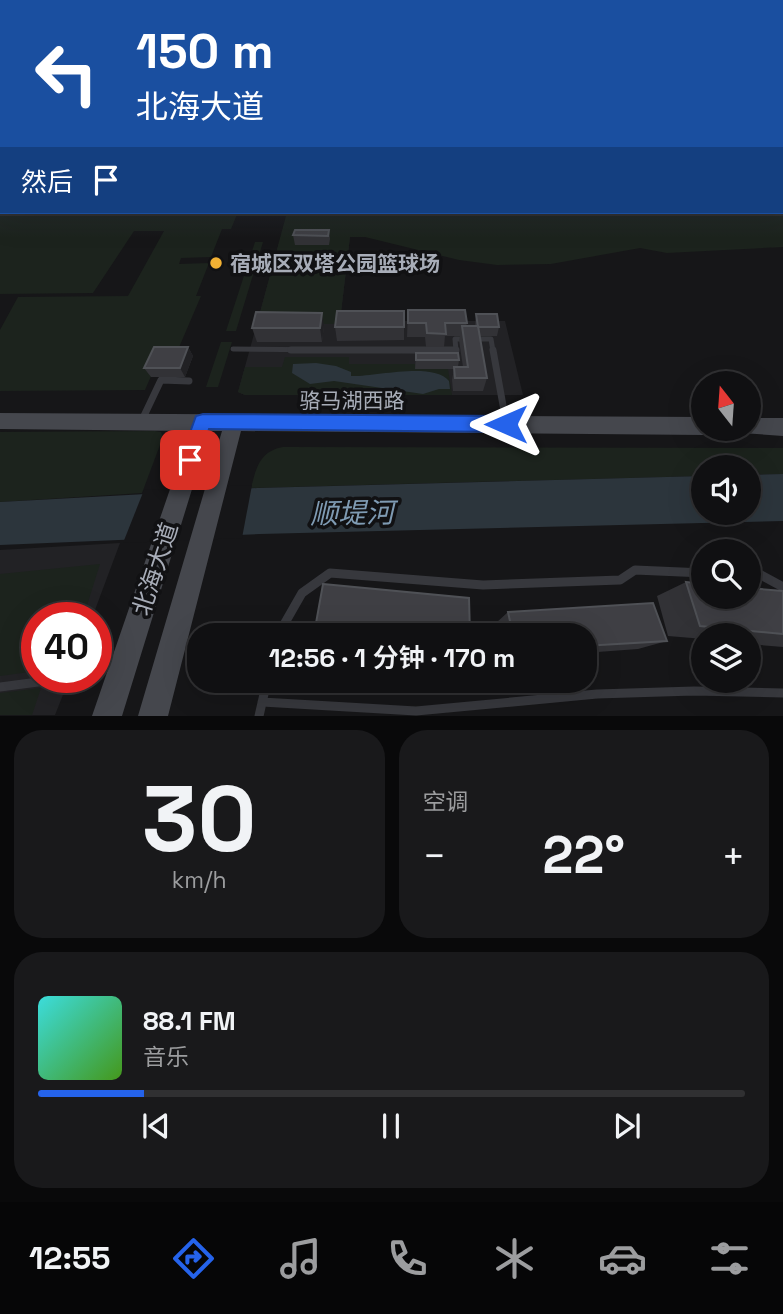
<!DOCTYPE html>
<html lang="zh">
<head>
<meta charset="utf-8">
<style>
	body { margin:0; font-family:"Space Grotesk","Noto Sans SC",sans-serif; background:#19191b; color:#f1f3f6; height:100vh; display:flex; flex-direction:column; font-size:26px; white-space:nowrap }
	* { box-sizing:border-box; margin:0 }
	p { font-size:23px; color:#9c9d9f }
	.icon { flex:none; width:38px; height:38px; fill:none; stroke:currentColor; stroke-width:2; stroke-linecap:round; stroke-linejoin:round }
	.map { position:relative; height:716px; overflow:hidden }
	.drawer { display:flex; flex-direction:column; gap:14px; padding:14px; background:#09090a; flex:1 }
	.drawer>* { flex:none }
	.guide { position:absolute; left:0px; top:0px; width:784px; height:214px; box-shadow:0 7px 28px #0002,0 0 0 2px #303032; background:#1a4fa0; color:#fff; overflow:hidden }
	.needle { width:46px; rotate:343deg }
	.fabs { position:absolute; left:691px; top:371px; display:grid; gap:14px }
	.fabs a { display:grid; place-items:center; width:70px; height:70px; border-radius:50%; background:#101012; box-shadow:0 7px 28px #0002,0 0 0 2px #303032; font-size:35px }
	.speed { position:absolute; left:21px; top:602px; display:flex; gap:14px; font-size:35px; font-weight:700; text-align:center }
	.speed>* { display:grid; place-content:center; width:91px; height:91px; border-radius:50%; background:#101012; box-shadow:0 7px 28px #0002,0 0 0 2px #303032; line-height:1 }
	.speed .limit { border:10px solid #d22; background:#fff; color:#111 }
	.pin { position:absolute; display:grid; place-items:center; width:60px; height:60px; color:#fff; margin:-30px; border-radius:14px; box-shadow:0 4px 10px #0006 }
	.me { position:absolute; width:77px; margin:-38px; rotate:270deg; stroke-linejoin:round; filter:drop-shadow(0 0 5px #0008) }
	.turn { display:flex; align-items:center; gap:24px; height:147px; padding:0 21px; font-size:32px }
	.turn .icon { width:91px; height:91px; stroke-width:2.5 }
	.turn b { display:block; font-size:49px; line-height:60px }
	.then { display:flex; align-items:center; height:66px; padding:0 21px; background:#0003; gap:14px; font-size:26px }
	.big { font-size:52px; font-weight:600; line-height:1.1 }
	.drawer .card { flex:1; display:flex; flex-direction:column; justify-content:center; gap:10px; min-width:0; padding:0 24px; border-radius:28px; background:#19191b }
	.drawer .dial { align-items:center; gap:0 }
	.dial b { font-size:91px; line-height:1 }
	.song { display:flex; align-items:center; gap:21px }
	.cover { width:84px; height:84px; border-radius:10px; background:linear-gradient(135deg,hsl(180 70% 55%),hsl(100 70% 35%)) }
	.played { height:7px; border-radius:4px; background:linear-gradient(90deg,#2563eb 15%,#303032 15%) }
	.keys { display:flex; justify-content:space-around; direction:ltr }
	.heat { display:flex; justify-content:space-between; align-items:center; font-size:38px; direction:ltr }
	.drawer .tiles { flex:1; display:grid; gap:14px; grid-template-columns:1fr 1fr }
	.card:last-child { grid-column:span 2 }
	.trip { position:absolute; left:187px; top:623px; width:410px; height:70px; border-radius:28px; background:#101012; box-shadow:0 7px 28px #0002,0 0 0 2px #303032; font-weight:600; line-height:70px; text-align:center }
	.tabs { display:flex; height:112px; justify-content:space-around; align-items:center; background:#060607; color:#9c9d9f }
	.tabs .icon { width:49px; height:49px }
	.tabs .current { color:#2563eb }
	.tabs b { font-size:32px; color:#f1f3f6 }
	.map>svg:first-child { display:block }
</style>
</head>
<body>
<div class="map">
<svg width="783" height="716" viewBox="0 0 783 716">
	<rect width="100%" height="100%" fill="#161618"/>
	<path fill="#222225" d="M284,225L350,237L340,321H505L523,395H245L238,392Z
		M120,543L92,618H37V677H70L55,715H0V550Z"/>
	<path fill="#1c231d" d="M0,137L2,212H238L231,229H222L211,257L181,258L179,264L209,263L196,296H201L177,352L161,353L145,390L0,391V330L18,297L128,296L164,231H134L93,293L0,294Z
		M783,137V247L667,253L640,248L551,264L497,265L459,260L365,237H350L340,321L333,324H257L287,212H782Z
		M255,242H263L236,331H226Z
		M221,342H232L218,387H206Z
		M285,357H349V364H415L416,369H448L452,395H245L238,392L245,367H282Z
		M155,431L161,432L163,437L142,493L0,502V432Z
		M283,447L783,448V474L749,475V467H704L703,476L251,488C256,468 260,451 283,447Z
		M100,564L83,618H37V671L0,676V574Z
		M41,688L32,715H0V693Z"/>
	<path fill="#2c353c" d="M316,363L336,366L351,372V376C373,377 434,361 449,381L450,389H439L423,394L334,381L310,384L292,373L293,364Z
		M783,474V521L260,534L0,545V502L258,488L703,476L704,513H749V475Z"/>
	<path fill="#161618" d="M252,485L242,538L123,543L144,490Z"/>
	<g fill="none" stroke-linecap="round" stroke-linejoin="round">
		<path stroke="#37383d" stroke-width="5" d="M233,349L456,351L455,339H491L493,351"/>
		<path stroke="#37383d" stroke-width="7" d="M291,350H456
			M493,350L506,422
			M142,420L161,380L189,381"/>
		<path stroke="#37383d" stroke-width="9" d="M749,574L761,575L783,587
			M278,635L302,593L330,573L483,585L620,580L635,570L704,573
			M0,687L38,682
			M262,702L416,711L597,694L694,691L783,693
			M259,716L267,681"/>
		<path fill="#45474d" fill-rule="evenodd" d="M0,413L704,417V429H713L704,435L241,431L168,716H138L222,431H210L122,716H92L190,431L0,429Z
			M749,418H783V436L742,433L740,429H749Z"/>
	</g>
	<path fill="#323236" d="M329,230L330,239L329,245H295L293,235Z
		M408,310L467,323L466,326H475L476,314L499,327L497,336H480L487,378L483,391H453L452,380L454,369H415L416,353L459,360L458,367H463L459,340L460,336H445L444,347H426L425,337H407Z
		M324,326L322,342H257L252,328Z
		M335,327H404V340L337,341Z
		M188,347L193,356L185,377H151L144,368Z
		M686,582L783,591V647L749,644V635H704V639L668,636L657,596Z
		M508,612L667,641L638,649L584,653V635H499L496,623Z
		M316,623L470,635H347L324,633Z"/>
	<path fill="#212124" d="M322,313L324,326L322,342L320,328Z
		M188,347L193,356L185,377L180,368Z"/>
	<path fill="#3f3f44" stroke="#4f5156" stroke-width="2" d="M295,230H329L328,236L293,235Z
		M408,310H465L467,323H445L446,334L427,333L426,323H408Z
		M337,311H404V327H335Z
		M256,312L322,313L320,328H252Z
		M476,314H497L499,327H478Z
		M462,326H478L487,378H455L454,367H468Z
		M154,347H188L180,368H144Z
		M416,353H458L459,360H416Z
		M686,582L704,584V597H749V588L783,591V634L700,626Z
		M323,584L469,598L470,635H448L316,623Z
		M653,603L667,641L584,646V635H513L508,612Z"/>
	<linearGradient id="sky" x2="0" y2="1"><stop stop-color="#0c0c0d"/><stop offset="0.58" stop-color="#363c48"/><stop offset="1" stop-color="#363c48" stop-opacity="0"/></linearGradient>
	<rect width="783" height="238" fill="url(#sky)"/>
	<path fill="#2563eb" stroke="#184099" stroke-width="2" d="M203,414L506,416L513,419L515,424L513,430L506,432L209,429L196,467L190,469L183,467L180,460L196,416Z"/>
	<circle fill="#f2b134" stroke="#111113" stroke-width="2.5" cx="216" cy="263" r="7"/>
	<g text-anchor="middle" dominant-baseline="central" stroke-width="7" stroke-linejoin="round" paint-order="stroke">
		<g font-size="21" font-weight="bold" fill="#a8adb8" stroke="#111113" text-anchor="start">
			<text x="230" y="263">宿城区双塔公园篮球场</text>
		</g>
		<g font-size="21" fill="#a8adb8" stroke="#111113">
			<text x="352" y="400">骆马湖西路</text>
		</g>
		<g font-size="24" fill="#a8adb8" stroke="#111113">
			<text transform="translate(155 569) rotate(-72)">北海大道</text>
		</g>
		<g font-size="28" font-style="italic" fill="#7f9bb3" stroke="#111113">
			<text transform="translate(352 513) rotate(-1)">顺堤河</text>
		</g>
	</g>
</svg>
<div class="fabs">
<a><svg class="needle" viewBox="-14 -14 28 28"><path d="M0-13l5 13h-10z" fill="#e53935"/><path d="M0 13l5-13h-10z" fill="#9c9d9f"/></svg></a>
<a><svg class="icon" aria-label="sound" viewBox="0 0 24 24"><path d="M4 9h4l5-4v14l-5-4H4zM17 9q2 3 0 6"/></svg></a>
<a><svg class="icon" aria-label="search" viewBox="0 0 24 24"><circle cx="10" cy="10" r="6"/><path d="M15 15l6 6"/></svg></a>
<a><svg class="icon" aria-label="layers" viewBox="0 0 24 24"><path d="M12 4l9 5-9 5-9-5zM3 14l9 5 9-5"/></svg></a>
</div>
<div class="speed"><div class="limit">40</div></div>
<div class="pin" style="left:190px;top:460px;background:#d93025"><svg class="icon" aria-label="arrive" viewBox="0 0 24 24"><path d="M6 21V4h12l-3 4 3 4H6"/></svg></div>
<svg class="me" style="left:506px;top:424px" viewBox="-20 -20 40 40"><path d="M0-17L14 15 0 8-14 15z" fill="#2563eb" stroke="#fff" stroke-width="4"/></svg>
<div class="trip">12:56 · 1 分钟 · 170 m</div>
<div class="guide">
<div class="turn"><svg class="icon" aria-label="left" viewBox="0 0 24 24"><path d="M17 20v-9H6M10 6l-5 5 5 5"/></svg><div><b>150 m</b>北海大道</div></div>
<div class="then">然后<svg class="icon" aria-label="arrive" viewBox="0 0 24 24"><path d="M6 21V4h12l-3 4 3 4H6"/></svg></div>
</div>
</div>
<section class="drawer">
<div class="tiles">
<div class="card dial"><b>30</b><p>km/h</p></div>
<div class="card"><p>空调</p>
<div class="heat"><a>−</a><b class="big">22°</b><a>+</a></div>
</div>
<div class="card">
<div class="song"><i class="cover"></i><div><b>88.1 FM</b><p>音乐</p></div></div>
<div class="played"></div>
<div class="keys"><svg class="icon" aria-label="previous" viewBox="0 0 24 24"><path d="M18 5L8 12l10 7zM5 5v14"/></svg><svg class="icon" aria-label="pause" viewBox="0 0 24 24"><path d="M8 5v14M16 5v14"/></svg><svg class="icon" aria-label="next" viewBox="0 0 24 24"><path d="M6 5l10 7-10 7zM19 5v14"/></svg></div>
</div>
</div>
</section>
<nav class="tabs">
<b>12:55</b>
<svg class="icon current" aria-label="directions" viewBox="0 0 24 24"><path d="M12 3l9 9-9 9-9-9zM9 14v-3h6M13 9l2 2-2 2"/></svg>
<svg class="icon" aria-label="music" viewBox="0 0 24 24"><path d="M9 18V5l10-2v13"/><circle cx="6" cy="18" r="3"/><circle cx="16" cy="16" r="3"/></svg>
<svg class="icon" aria-label="phone" viewBox="0 0 24 24"><path d="M5 4h4l2 5-3 2q2 4 5 5l2-3 5 2v4C11 20 4 13 5 4z"/></svg>
<svg class="icon" aria-label="climate" viewBox="0 0 24 24"><path d="M12 3v18M4 7l16 10M4 17L20 7"/></svg>
<svg class="icon" aria-label="car" viewBox="0 0 24 24"><path d="M5 17H2v-5l4-1 3-4h7l3 4 3 1v5h-3M9 17h6M6 11h13"/><circle cx="7" cy="17" r="2"/><circle cx="17" cy="17" r="2"/></svg>
<svg class="icon" aria-label="filters" viewBox="0 0 24 24"><path d="M4 7h16M4 17h16"/><circle cx="9" cy="7" r="2"/><circle cx="15" cy="17" r="2"/></svg>
</nav>
</body>
</html>
